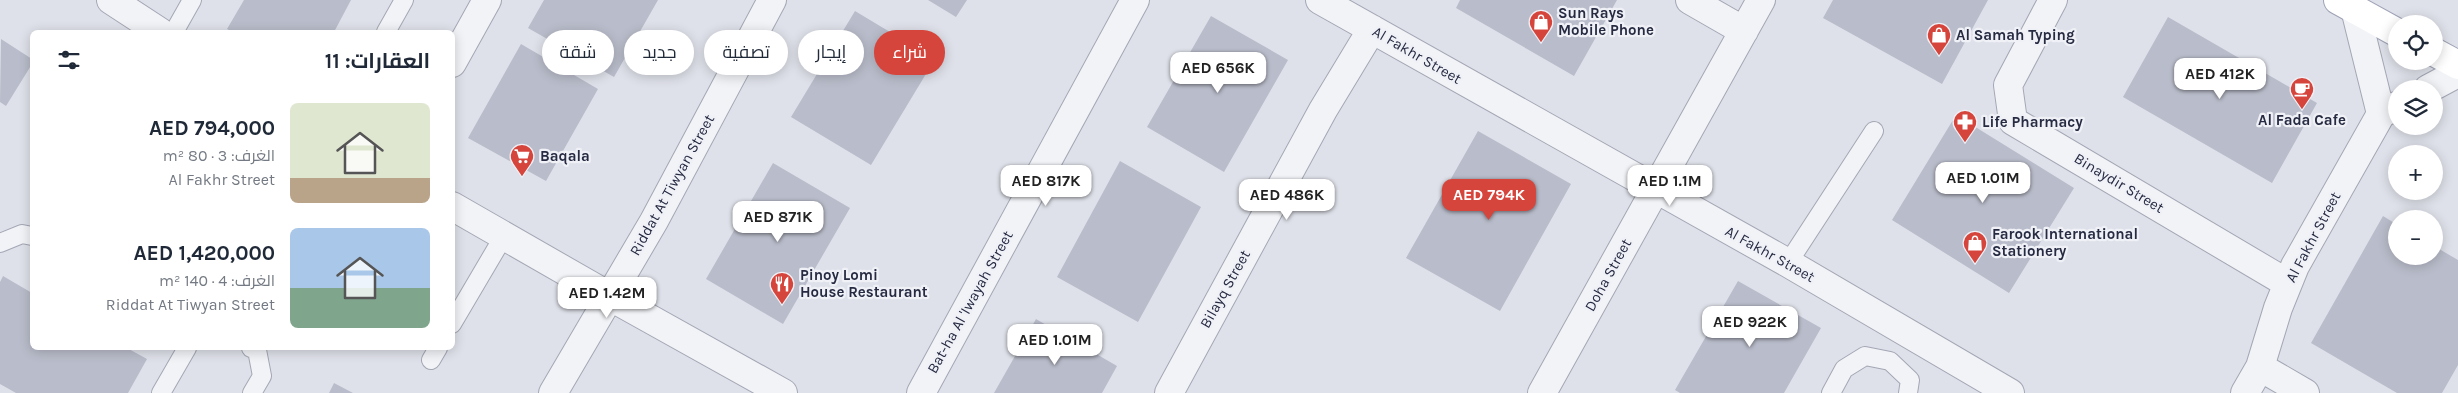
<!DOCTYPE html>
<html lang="ar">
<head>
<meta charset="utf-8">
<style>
  :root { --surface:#fff; --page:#f2f2f3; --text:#1f2937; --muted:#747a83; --accent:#d6453c }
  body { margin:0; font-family:Karla,Cairo,sans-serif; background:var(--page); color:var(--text); direction:rtl; height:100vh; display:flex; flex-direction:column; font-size:19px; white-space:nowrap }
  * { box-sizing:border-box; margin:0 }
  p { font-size:16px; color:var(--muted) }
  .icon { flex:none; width:28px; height:28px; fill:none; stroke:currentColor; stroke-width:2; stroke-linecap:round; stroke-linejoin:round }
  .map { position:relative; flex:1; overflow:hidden; direction:ltr }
  .drawer { position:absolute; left:30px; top:30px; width:425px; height:320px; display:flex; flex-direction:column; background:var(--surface); border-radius:8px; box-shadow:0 2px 12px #0003; direction:rtl }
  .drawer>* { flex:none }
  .banner { position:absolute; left:470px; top:30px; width:475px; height:45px; direction:rtl; display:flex; gap:10px }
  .tools { position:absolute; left:2388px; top:15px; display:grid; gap:10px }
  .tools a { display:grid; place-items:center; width:55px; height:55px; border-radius:50%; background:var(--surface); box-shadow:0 2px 12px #0003; font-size:25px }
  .price { position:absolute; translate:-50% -42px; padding:0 11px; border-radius:10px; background:#fff; color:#222; font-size:16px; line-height:32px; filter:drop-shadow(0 1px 2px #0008) }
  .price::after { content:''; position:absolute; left:50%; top:30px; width:15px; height:11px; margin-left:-8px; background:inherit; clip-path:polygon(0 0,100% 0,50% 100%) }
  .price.current { background:var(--accent); color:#fff }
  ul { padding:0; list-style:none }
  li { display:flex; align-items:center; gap:15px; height:125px; padding:0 25px }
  li span { display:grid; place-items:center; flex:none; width:140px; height:100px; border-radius:8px; color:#555 }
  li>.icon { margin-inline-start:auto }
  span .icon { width:60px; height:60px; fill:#fffc; stroke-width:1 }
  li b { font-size:21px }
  h2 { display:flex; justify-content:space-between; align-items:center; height:60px; padding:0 25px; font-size:21px }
  .pill { padding:0 18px; border-radius:22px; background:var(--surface); box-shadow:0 2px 12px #0003; font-size:18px; line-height:45px }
  .pill.current { background:var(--accent); color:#fff }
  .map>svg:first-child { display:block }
  .building { fill:#b9bcca }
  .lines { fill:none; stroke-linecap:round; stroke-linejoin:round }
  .lane-casing { stroke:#a4a7b4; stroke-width:20 }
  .street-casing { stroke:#a4a7b4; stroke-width:30 }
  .primary-casing { stroke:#9ea3b6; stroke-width:30 }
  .lane { stroke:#f2f3f7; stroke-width:18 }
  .street { stroke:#f2f3f7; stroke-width:28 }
  .primary { stroke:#fff; stroke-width:28 }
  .labels { text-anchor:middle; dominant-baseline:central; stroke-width:4.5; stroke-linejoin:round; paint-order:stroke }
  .poi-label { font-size:15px; font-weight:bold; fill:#272b42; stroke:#eff1f7; text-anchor:start }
  .street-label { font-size:15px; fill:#272b42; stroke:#eff1f7 }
</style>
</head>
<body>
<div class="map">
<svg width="2458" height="393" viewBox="0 0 2458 393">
  <rect width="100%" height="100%" fill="#dfe1ea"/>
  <path class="building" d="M244,0H351L334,32H233L227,29Z
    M544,0H658L614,77L528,28Z
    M928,0H967L956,17Z
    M1460,0H1617L1574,76L1456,8Z
    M1833,0H1988L1942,84L1823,18Z
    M855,11L935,59L871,165L791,117Z
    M1211,16L1288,60L1224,172L1147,127Z
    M2168,17L2317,103L2272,183L2123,97Z
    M1,39L32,59V64L6,106L0,102Z
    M521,44L598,89L546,181L468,138Z
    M1956,115L2074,188L2009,293L1892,220Z
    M1478,131L1571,184L1500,311L1406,258Z
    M1120,161L1201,207L1138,322L1057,277Z
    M773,163L850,208L783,324L706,279Z
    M2383,216L2396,224V256H2434V246L2458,260V365L2442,393H2397L2311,343Z
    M3,276L32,293V348H127L147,359L128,393H16L0,384V282Z
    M1738,281L1821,328L1784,393H1680L1675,390Z
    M1036,319L1117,366L1102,393H994Z
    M334,383L353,393H329Z"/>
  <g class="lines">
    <g class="lane-casing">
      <path id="lane" d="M174,32L192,0
        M386,32L404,0
        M0,243L22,234L32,236
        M1788,263L1874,131
        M452,324L505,234
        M251,348L257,350L262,376L252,393
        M431,360L438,348
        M161,393L187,348
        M1831,393L1844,369L1865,356L1890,361L1910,380L1908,393"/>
    </g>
    <g class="street-casing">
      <path id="street" d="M111,0L160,32
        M1320,0L1788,263L2010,393
        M1690,0L1744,31
        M2053,0L2008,85L2013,121L2287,283
        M2355,9L2381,114
        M452,63L487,0
        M2428,89L2458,73
        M452,206L609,296L783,393
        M2260,367L2305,393
        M553,393L654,221L772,0
        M921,393L1135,0
        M1169,393L1323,110L1372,29
        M1542,393L1761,0
        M2245,393L2260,367L2278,308L2295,266L2381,114L2396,106"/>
    </g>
    <g class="primary-casing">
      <path id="primary" d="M2338,0L2396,32
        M2434,52L2458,65"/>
    </g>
    <use href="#lane" class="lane"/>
    <use href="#street" class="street"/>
    <use href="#primary" class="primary"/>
  </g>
  <defs>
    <g id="shop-pin" transform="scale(1.25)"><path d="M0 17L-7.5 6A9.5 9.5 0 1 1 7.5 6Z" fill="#d6453c" stroke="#eff1f7"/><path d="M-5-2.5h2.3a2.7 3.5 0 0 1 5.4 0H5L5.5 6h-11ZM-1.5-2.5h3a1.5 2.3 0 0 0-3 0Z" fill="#fff"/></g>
    <g id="cafe-pin" transform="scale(1.25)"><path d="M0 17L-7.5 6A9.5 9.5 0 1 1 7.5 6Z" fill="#d6453c" stroke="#eff1f7"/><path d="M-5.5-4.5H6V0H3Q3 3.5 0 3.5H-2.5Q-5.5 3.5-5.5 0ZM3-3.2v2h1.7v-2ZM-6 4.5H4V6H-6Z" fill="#fff"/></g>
    <g id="pharmacy-pin" transform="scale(1.25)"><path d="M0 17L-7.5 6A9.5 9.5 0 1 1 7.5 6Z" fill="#d6453c" stroke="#eff1f7"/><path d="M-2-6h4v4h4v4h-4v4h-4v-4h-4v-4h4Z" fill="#fff"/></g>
    <g id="supermarket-pin" transform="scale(1.25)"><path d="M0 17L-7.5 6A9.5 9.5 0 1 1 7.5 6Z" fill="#d6453c" stroke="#eff1f7"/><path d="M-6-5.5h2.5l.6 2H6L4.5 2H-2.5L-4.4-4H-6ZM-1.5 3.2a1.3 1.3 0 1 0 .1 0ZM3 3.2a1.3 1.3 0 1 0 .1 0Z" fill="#fff"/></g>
    <g id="restaurant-pin" transform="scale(1.25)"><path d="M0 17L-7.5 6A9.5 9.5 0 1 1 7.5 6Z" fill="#d6453c" stroke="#eff1f7"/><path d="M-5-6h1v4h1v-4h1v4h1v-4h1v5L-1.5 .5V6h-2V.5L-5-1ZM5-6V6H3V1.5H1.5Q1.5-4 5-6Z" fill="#fff"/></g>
  </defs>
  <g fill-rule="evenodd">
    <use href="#shop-pin" x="1541" y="22"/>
    <use href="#shop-pin" x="1939" y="35"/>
    <use href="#cafe-pin" x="2302" y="89"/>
    <use href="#pharmacy-pin" x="1965" y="122"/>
    <use href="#supermarket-pin" x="522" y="156"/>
    <use href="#shop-pin" x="1975" y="243"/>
    <use href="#restaurant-pin" x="782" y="284"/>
  </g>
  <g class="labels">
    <g class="poi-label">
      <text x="1558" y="13">Sun Rays<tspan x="1558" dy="17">Mobile Phone</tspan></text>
      <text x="1956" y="35">Al Samah Typing</text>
      <text x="2302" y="120" text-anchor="middle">Al Fada Cafe</text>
      <text x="1982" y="122">Life Pharmacy</text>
      <text x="540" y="156">Baqala</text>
      <text x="1992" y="234">Farook International<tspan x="1992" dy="17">Stationery</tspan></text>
      <text x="800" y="275">Pinoy Lomi<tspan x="800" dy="17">House Restaurant</tspan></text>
    </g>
    <g class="street-label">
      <text transform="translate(1417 55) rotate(30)">Al Fakhr Street</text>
      <text transform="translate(2119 183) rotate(31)">Binaydir Street</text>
      <text transform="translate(672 185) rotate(-61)">Riddat At Tiwyan Street</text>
      <text transform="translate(2313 237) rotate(-62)">Al Fakhr Street</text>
      <text transform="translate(1770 254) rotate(29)">Al Fakhr Street</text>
      <text transform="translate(1608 275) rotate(-61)">Doha Street</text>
      <text transform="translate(1225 289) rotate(-61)">Bilayq Street</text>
      <text transform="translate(970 302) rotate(-61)">Bat-ha Al 'Iwayah Street</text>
    </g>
  </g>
</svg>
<div class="tools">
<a><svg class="icon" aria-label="locate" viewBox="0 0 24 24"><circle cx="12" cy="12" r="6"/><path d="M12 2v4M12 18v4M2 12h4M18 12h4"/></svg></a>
<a><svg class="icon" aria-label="layers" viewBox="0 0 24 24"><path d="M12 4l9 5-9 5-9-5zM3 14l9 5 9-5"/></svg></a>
<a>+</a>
<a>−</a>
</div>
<b class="price" style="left:1218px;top:94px">AED 656K</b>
<b class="price" style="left:2220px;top:100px">AED 412K</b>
<b class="price" style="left:1983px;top:204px">AED 1.01M</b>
<b class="price" style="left:1046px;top:207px">AED 817K</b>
<b class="price" style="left:1670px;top:207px">AED 1.1M</b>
<b class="price" style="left:1287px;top:221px">AED 486K</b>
<b class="price current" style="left:1489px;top:221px">AED 794K</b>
<b class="price" style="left:778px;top:243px">AED 871K</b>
<b class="price" style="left:607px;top:319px">AED 1.42M</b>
<b class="price" style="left:1750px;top:348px">AED 922K</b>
<b class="price" style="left:1055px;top:366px">AED 1.01M</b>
<div class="banner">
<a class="pill current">شراء</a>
<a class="pill">إيجار</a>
<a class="pill">تصفية</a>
<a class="pill">جديد</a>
<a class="pill">شقة</a>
</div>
<section class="drawer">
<h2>العقارات: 11<svg class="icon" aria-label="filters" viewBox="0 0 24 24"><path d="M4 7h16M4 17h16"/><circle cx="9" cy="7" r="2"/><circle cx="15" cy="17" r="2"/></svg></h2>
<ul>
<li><span style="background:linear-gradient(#dfe7d0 75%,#b9a48a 0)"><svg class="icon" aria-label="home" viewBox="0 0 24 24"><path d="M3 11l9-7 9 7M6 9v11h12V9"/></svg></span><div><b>AED 794,000</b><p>الغرف: 3 · 80 m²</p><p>Al Fakhr Street</p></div></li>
<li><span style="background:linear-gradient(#a9c7e8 60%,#7fa58c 0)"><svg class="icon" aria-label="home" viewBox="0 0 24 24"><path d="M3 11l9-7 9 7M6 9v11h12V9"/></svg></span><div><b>AED 1,420,000</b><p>الغرف: 4 · 140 m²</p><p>Riddat At Tiwyan Street</p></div></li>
</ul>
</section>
</div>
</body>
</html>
